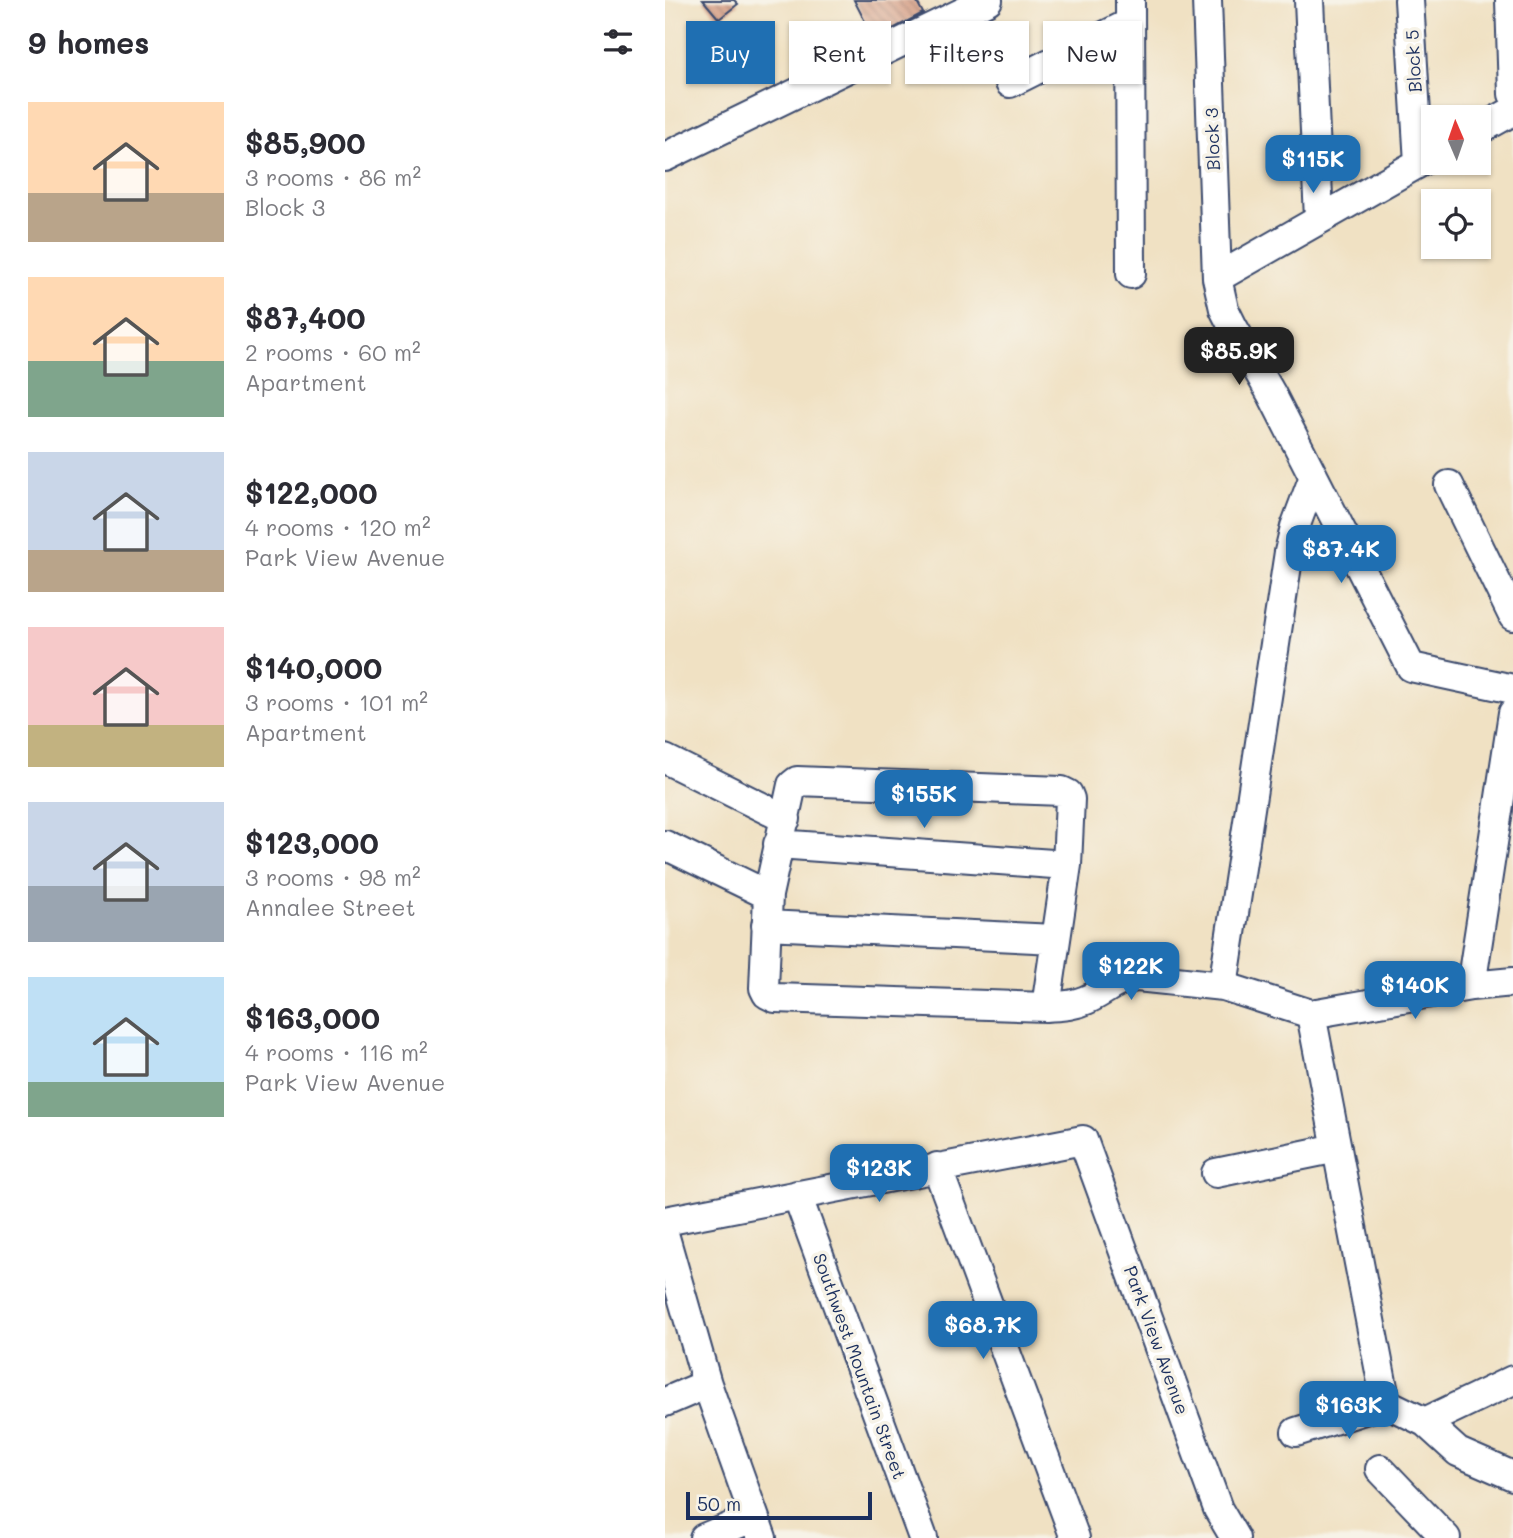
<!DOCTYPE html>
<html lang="en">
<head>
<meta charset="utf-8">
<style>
  :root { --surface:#fff; --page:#f2f2f3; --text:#2b2b33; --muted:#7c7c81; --accent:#1f6fb2 }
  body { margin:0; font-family:Mali,sans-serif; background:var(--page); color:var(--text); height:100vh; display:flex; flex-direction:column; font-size:26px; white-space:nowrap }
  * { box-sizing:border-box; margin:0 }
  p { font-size:23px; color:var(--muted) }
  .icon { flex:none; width:38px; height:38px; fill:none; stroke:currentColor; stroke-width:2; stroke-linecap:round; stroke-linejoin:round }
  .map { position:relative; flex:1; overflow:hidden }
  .drawer { display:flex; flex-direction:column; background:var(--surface); width:665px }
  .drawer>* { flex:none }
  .banner { position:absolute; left:21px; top:21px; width:665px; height:63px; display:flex; gap:14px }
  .needle { width:46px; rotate:358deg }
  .buttons { position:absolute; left:756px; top:105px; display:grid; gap:14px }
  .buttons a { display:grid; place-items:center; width:70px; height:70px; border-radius:0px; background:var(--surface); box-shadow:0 2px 5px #0004; font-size:35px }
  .scale { position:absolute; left:21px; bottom:18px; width:186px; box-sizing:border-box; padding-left:7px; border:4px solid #1b2f5e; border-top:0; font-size:19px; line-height:24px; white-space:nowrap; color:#1b2f5e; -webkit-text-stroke:5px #f7f3e8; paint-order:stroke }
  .price { position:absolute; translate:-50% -60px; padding:0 16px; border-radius:14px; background:var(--accent); color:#fff; font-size:23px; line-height:46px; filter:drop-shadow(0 2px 4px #0008) }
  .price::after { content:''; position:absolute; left:50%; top:42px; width:21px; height:16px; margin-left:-10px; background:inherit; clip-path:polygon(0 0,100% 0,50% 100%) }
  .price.current { background:#222; color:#fff }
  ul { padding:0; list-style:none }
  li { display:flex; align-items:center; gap:21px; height:175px; padding:0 28px }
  li span { display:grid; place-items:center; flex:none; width:196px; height:140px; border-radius:0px; color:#555 }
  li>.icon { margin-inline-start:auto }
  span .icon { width:84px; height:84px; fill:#fffc; stroke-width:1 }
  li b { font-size:30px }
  h2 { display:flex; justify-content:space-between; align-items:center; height:84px; padding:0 28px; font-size:30px }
  .pill { padding:0 24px; border-radius:0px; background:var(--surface); box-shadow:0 2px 5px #0004; font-size:24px; line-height:63px }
  .pill.current { background:var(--accent); color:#fff }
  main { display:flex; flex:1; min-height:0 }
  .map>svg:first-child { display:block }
  .building { fill:url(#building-back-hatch) }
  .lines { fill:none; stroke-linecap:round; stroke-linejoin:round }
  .minor-casing { stroke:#3b4a6d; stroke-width:32 }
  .minor { stroke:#fff; stroke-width:28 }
  .labels { text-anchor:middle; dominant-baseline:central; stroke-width:7; stroke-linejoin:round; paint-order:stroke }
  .street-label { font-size:18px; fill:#1b2f5e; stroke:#f7f3e8 }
</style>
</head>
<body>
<main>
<section class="drawer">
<h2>9 homes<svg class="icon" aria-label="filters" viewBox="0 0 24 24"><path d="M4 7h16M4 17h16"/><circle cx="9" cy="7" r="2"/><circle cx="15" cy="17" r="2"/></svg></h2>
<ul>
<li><span style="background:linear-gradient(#ffd9b3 65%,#b9a48a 0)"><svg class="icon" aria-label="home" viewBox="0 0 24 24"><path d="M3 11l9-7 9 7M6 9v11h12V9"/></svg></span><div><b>$85,900</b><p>3 rooms · 86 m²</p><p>Block 3</p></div></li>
<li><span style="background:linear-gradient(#ffd9b3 60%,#7fa58c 0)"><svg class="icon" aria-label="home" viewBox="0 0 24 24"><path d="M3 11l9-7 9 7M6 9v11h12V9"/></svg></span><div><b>$87,400</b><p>2 rooms · 60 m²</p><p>Apartment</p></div></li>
<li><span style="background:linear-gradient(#c9d6e8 70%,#b9a48a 0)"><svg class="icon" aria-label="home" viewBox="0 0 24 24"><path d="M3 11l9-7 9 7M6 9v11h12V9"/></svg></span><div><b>$122,000</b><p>4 rooms · 120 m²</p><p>Park View Avenue</p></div></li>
<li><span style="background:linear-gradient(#f6c9c9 70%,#c2b280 0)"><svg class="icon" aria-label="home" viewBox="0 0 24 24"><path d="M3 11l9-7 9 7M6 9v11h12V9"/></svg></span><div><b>$140,000</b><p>3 rooms · 101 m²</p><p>Apartment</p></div></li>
<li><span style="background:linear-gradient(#c9d6e8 60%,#9aa5b1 0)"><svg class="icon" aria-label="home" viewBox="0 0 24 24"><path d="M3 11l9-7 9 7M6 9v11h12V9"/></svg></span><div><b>$123,000</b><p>3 rooms · 98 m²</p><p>Annalee Street</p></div></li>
<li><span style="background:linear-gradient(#bfe0f5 75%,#7fa58c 0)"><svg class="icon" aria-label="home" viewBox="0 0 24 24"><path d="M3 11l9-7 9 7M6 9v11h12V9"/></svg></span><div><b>$163,000</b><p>4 rooms · 116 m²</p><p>Park View Avenue</p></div></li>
</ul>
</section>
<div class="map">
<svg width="848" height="1538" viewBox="0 0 848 1538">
  <defs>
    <pattern id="building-back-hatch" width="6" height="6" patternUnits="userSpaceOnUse" patternTransform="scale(1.75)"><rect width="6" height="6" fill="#d59d84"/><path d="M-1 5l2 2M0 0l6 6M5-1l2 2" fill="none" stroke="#ac806f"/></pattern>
  </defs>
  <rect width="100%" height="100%" fill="#f7f3e8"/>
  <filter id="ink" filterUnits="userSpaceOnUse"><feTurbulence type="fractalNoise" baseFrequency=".0143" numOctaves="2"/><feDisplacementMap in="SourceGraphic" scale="14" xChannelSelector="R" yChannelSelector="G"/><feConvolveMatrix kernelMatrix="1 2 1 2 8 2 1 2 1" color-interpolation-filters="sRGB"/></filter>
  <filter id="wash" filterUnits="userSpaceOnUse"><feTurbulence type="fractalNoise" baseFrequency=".00686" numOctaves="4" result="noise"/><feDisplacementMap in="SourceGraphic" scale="28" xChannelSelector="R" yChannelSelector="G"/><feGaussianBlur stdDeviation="1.57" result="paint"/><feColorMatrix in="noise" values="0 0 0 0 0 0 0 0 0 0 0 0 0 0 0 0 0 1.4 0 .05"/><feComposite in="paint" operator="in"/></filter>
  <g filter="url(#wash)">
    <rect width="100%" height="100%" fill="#f0e1c3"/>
    <g id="blocks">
      <path class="building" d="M38,0H69L73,4L54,19Z
        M189,0H251L258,13L209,39Z"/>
    </g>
  </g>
  <g filter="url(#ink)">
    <use href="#blocks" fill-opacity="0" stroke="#3b4a6d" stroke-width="2"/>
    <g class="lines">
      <g class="minor-casing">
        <path id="minor" d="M465,0L466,274
          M542,0L552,278L559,309L568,327L607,395L746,667L848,689
          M644,0L654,219
          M744,0L754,163
          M845,0L848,94
          M345,83L465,23
          M814,130L848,111
          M0,157L323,0
          M552,278L768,155
          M784,485L848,616
          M0,759L121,819
          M113,844L402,865
          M0,845L103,895
          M101,925L390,939
          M558,986L624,552L630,527L648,479
          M806,986L848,713
          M381,1007L402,865L405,799L403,794L397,791L132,781L127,785L103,895L99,988L102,994L110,998L381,1007C395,1006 408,1006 421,1000C440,992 450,979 472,977L558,986L646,1014L806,986L848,982
          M646,1014L721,1403
          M272,1167L410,1538
          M551,1173L672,1148
          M132,1195L258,1538
          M0,1221L418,1140L553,1509L570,1538
          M0,1237L42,1384L97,1538
          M0,1402L42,1384
          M760,1422L848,1380
          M631,1432L721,1403L760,1422L793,1452L848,1476
          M715,1469L781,1538
          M39,1538L89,1517"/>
      </g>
      <use href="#minor" class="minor"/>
    </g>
  </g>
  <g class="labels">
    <g class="street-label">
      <text transform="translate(748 61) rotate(-93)">Block 5</text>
      <text transform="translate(547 139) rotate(-92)">Block 3</text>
      <text transform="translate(492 1340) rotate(70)">Park View Avenue</text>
      <text transform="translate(195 1366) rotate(70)">Southwest Mountain Street</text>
    </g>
  </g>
</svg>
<div class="buttons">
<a><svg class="needle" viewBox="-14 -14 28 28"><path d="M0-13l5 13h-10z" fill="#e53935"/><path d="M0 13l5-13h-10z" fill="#7c7c81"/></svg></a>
<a><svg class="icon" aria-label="locate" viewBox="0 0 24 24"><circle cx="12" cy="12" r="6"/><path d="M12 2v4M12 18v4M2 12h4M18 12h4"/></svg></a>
</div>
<div class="scale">50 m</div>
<b class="price" style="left:648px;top:195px">$115K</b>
<b class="price current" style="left:574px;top:387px">$85.9K</b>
<b class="price" style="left:676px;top:585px">$87.4K</b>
<b class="price" style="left:259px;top:830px">$155K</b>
<b class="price" style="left:466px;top:1002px">$122K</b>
<b class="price" style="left:750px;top:1021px">$140K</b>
<b class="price" style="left:214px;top:1204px">$123K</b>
<b class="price" style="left:318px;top:1361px">$68.7K</b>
<b class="price" style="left:684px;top:1441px">$163K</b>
<div class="banner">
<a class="pill current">Buy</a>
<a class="pill">Rent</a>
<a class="pill">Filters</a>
<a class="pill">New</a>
</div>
</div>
</main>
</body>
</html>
